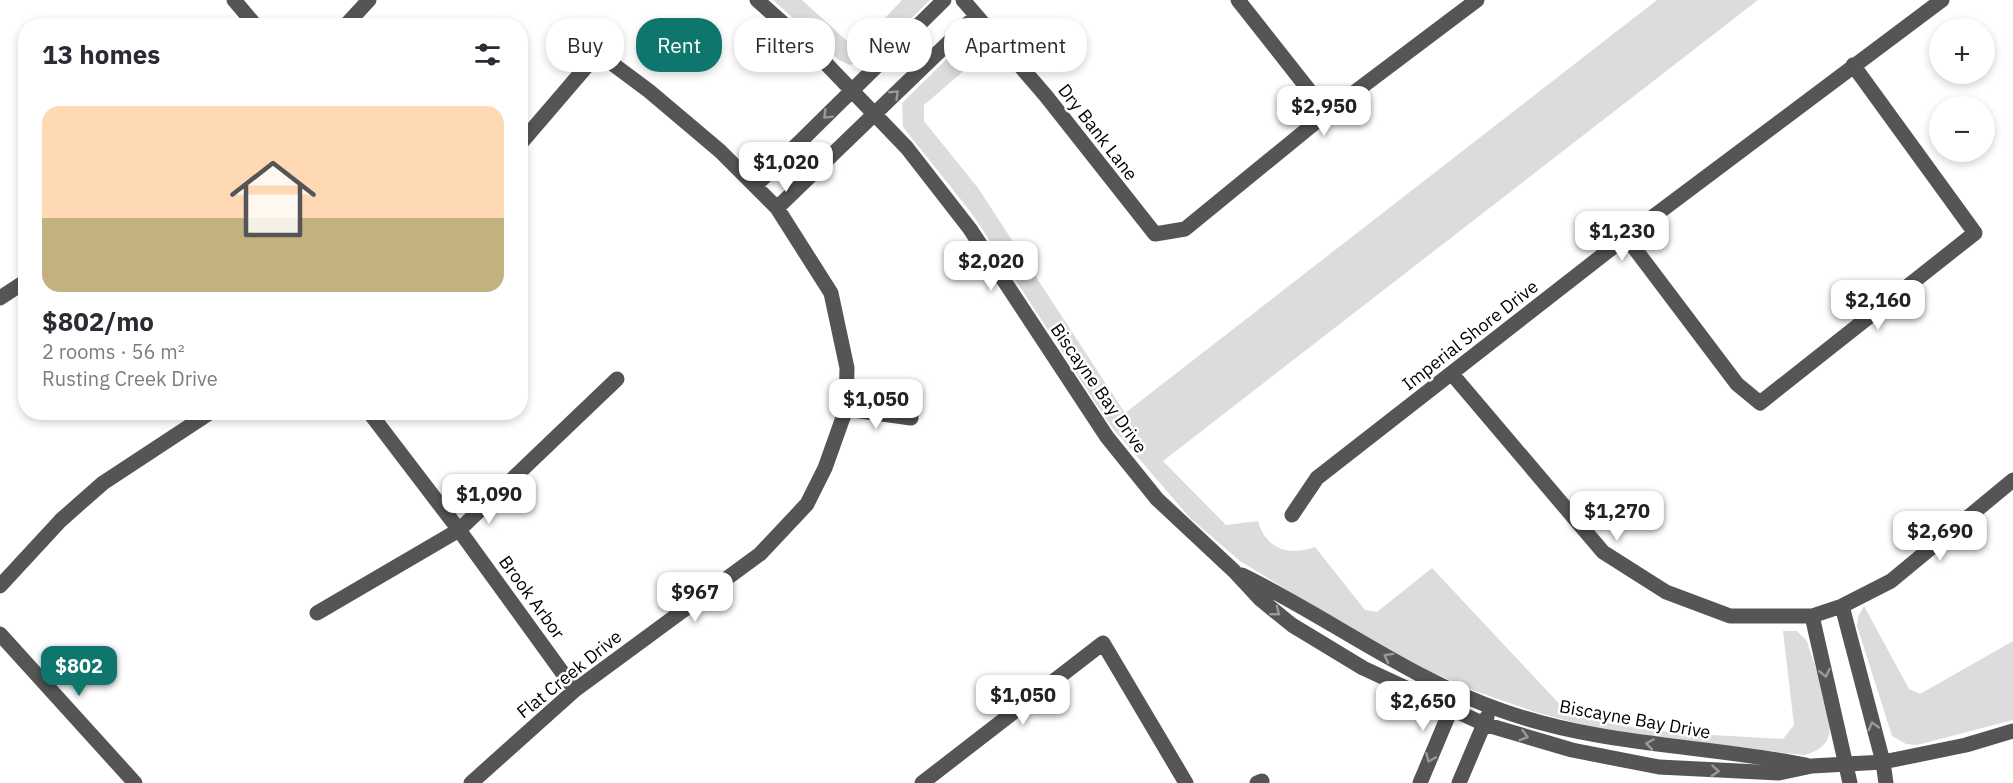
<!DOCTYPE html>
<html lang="en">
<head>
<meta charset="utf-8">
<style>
  :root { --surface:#fff; --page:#f2f2f3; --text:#2b2b33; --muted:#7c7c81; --accent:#0f766e }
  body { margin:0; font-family:"IBM Plex Sans",sans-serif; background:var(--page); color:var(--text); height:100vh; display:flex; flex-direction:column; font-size:22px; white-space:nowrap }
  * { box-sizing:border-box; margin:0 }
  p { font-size:20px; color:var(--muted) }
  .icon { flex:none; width:33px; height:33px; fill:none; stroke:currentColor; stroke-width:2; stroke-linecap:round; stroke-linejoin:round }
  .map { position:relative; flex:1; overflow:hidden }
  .panel { position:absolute; left:18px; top:18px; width:510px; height:402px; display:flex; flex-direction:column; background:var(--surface); border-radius:24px; box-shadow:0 3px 9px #0003 }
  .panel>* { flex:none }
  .hud { position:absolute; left:546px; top:18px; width:570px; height:54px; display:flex; gap:12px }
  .fabs { position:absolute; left:1929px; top:18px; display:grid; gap:12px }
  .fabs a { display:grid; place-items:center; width:66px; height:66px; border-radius:50%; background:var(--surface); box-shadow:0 3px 9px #0003; font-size:30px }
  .price { position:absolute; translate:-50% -51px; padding:0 14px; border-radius:12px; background:#fff; color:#222; font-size:20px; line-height:39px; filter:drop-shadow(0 2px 3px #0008) }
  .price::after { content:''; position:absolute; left:50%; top:36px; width:18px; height:14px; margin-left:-9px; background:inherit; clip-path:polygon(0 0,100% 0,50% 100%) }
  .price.active { background:var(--accent); color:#fff }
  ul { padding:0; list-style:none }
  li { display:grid; align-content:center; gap:12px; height:318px; padding:0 24px }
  li span { display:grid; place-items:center; height:186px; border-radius:18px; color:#555 }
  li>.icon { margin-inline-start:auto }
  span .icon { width:108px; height:108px; fill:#fffc; stroke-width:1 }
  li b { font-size:26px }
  h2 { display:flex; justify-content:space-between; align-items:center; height:72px; padding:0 24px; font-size:26px }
  .chip { padding:0 21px; border-radius:24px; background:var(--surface); box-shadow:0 3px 9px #0003; font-size:21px; line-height:54px }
  .chip.active { background:var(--accent); color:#fff }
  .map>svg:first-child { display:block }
  .green { fill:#dcdcdc }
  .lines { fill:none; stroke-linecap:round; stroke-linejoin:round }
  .minor { stroke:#555; stroke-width:15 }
  .oneway { stroke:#999 }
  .labels { text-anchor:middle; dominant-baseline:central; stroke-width:5; stroke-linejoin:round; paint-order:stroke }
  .street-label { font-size:18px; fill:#000; stroke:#fff }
</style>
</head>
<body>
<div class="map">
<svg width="2013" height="783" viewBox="0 0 2013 783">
  <rect width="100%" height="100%" fill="#fff"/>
  <path class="green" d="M773,0H802L846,40L863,41L902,0H930L870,59L850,65L839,60Z
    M1657,0H1758L1163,461L1226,525L1258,521C1266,550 1290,556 1315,547L1365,610L1377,612L1432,568L1567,712L1612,724L1676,733L1783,739L1794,725L1783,631H1797L1807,641C1813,662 1838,722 1827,740C1821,750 1814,752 1804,755L1658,739L1602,730L1535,712L1475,691L1395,656L1240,561L1190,518L1110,425L973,215L903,127L902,103L962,44L971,39H982L992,47L924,105V121L978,188L1125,413Z
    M1864,606L1909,689L1920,694L2013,641V720L1917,745L1906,744L1892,736L1857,626L1858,617Z"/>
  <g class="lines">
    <path class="minor" d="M234,0L256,26
      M757,0L812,49L907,148L970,229L1107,437L1157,499L1234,571L1260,599L1292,625L1363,668L1484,724L1572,750L1659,767L1779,773L1812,766L1883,762L1966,745L2013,731
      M963,0L1046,96L1155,234L1185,229L1327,113L1477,0
      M1238,0L1327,113
      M345,26L369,0
      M755,186L944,0
      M777,208L976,16
      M1626,237L1737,384L1760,403L1975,233L1853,65
      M0,298L26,281
      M1452,374L1603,552L1666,592L1730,616H1812L1842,606L1891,581L2013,480
      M846,409L911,418
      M369,412L459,530L575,690
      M1292,515L1317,478L1626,237L1942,0
      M1242,575C1330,618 1409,679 1503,711C1601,746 1705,745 1806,765
      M0,586L61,520L103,483L211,412
      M1842,606L1883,762L1886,783
      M317,613L459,530L617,379
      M1812,616L1850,783
      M0,634L135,783
      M471,783L575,690L760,554L807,504L825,468L846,409L847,368L831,293L777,208L720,151L649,91L598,53L520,144
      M922,783L1103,643L1186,783
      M1257,783L1262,781
      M1420,783L1454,702
      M1459,783L1487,717"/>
  </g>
  <defs><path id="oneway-chevron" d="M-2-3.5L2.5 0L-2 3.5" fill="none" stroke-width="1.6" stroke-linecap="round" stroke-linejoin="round" transform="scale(1.5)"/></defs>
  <g class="oneway">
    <use href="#oneway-chevron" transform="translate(895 94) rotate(-44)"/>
    <use href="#oneway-chevron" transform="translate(827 115) rotate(135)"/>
    <use href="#oneway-chevron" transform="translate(1276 612) rotate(38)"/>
    <use href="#oneway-chevron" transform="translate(1388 657) rotate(-151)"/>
    <use href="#oneway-chevron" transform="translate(1825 673) rotate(77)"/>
    <use href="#oneway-chevron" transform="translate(1873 726) rotate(-105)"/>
    <use href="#oneway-chevron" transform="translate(1524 736) rotate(16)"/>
    <use href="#oneway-chevron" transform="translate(1650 744) rotate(-171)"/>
    <use href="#oneway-chevron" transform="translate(1430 758) rotate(113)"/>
    <use href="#oneway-chevron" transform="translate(1715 771) rotate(4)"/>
  </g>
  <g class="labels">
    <g class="street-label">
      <text transform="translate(1098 132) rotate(52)">Dry Bank Lane</text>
      <text transform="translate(1470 335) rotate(-38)">Imperial Shore Drive</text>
      <text transform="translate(1099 388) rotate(55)">Biscayne Bay Drive</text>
      <text transform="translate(532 597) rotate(54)">Brook Arbor</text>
      <text transform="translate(569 674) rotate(-39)">Flat Creek Drive</text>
      <text transform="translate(1635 719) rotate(10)">Biscayne Bay Drive</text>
    </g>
  </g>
</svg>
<div class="fabs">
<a>+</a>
<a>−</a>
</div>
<b class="price" style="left:1324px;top:137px">$2,950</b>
<b class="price" style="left:786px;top:193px">$1,020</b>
<b class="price" style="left:1622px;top:262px">$1,230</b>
<b class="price" style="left:991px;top:292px">$2,020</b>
<b class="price" style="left:1878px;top:331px">$2,160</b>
<b class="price" style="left:876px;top:430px">$1,050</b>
<b class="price" style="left:489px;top:525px">$1,090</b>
<b class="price" style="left:1617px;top:542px">$1,270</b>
<b class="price" style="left:1940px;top:562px">$2,690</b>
<b class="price" style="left:695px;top:623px">$967</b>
<b class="price active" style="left:79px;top:697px">$802</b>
<b class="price" style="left:1023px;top:726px">$1,050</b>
<b class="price" style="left:1423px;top:732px">$2,650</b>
<div class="hud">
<a class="chip">Buy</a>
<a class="chip active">Rent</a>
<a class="chip">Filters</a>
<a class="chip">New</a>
<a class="chip">Apartment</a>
</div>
<section class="panel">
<h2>13 homes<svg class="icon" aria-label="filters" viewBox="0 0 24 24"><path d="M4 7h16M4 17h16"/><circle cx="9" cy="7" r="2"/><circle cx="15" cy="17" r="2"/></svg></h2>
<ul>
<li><span style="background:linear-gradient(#ffd9b3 60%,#c2b280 0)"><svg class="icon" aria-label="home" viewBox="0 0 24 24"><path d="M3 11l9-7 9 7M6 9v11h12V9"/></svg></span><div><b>$802/mo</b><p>2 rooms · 56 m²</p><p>Rusting Creek Drive</p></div></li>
</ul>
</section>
</div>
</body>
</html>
